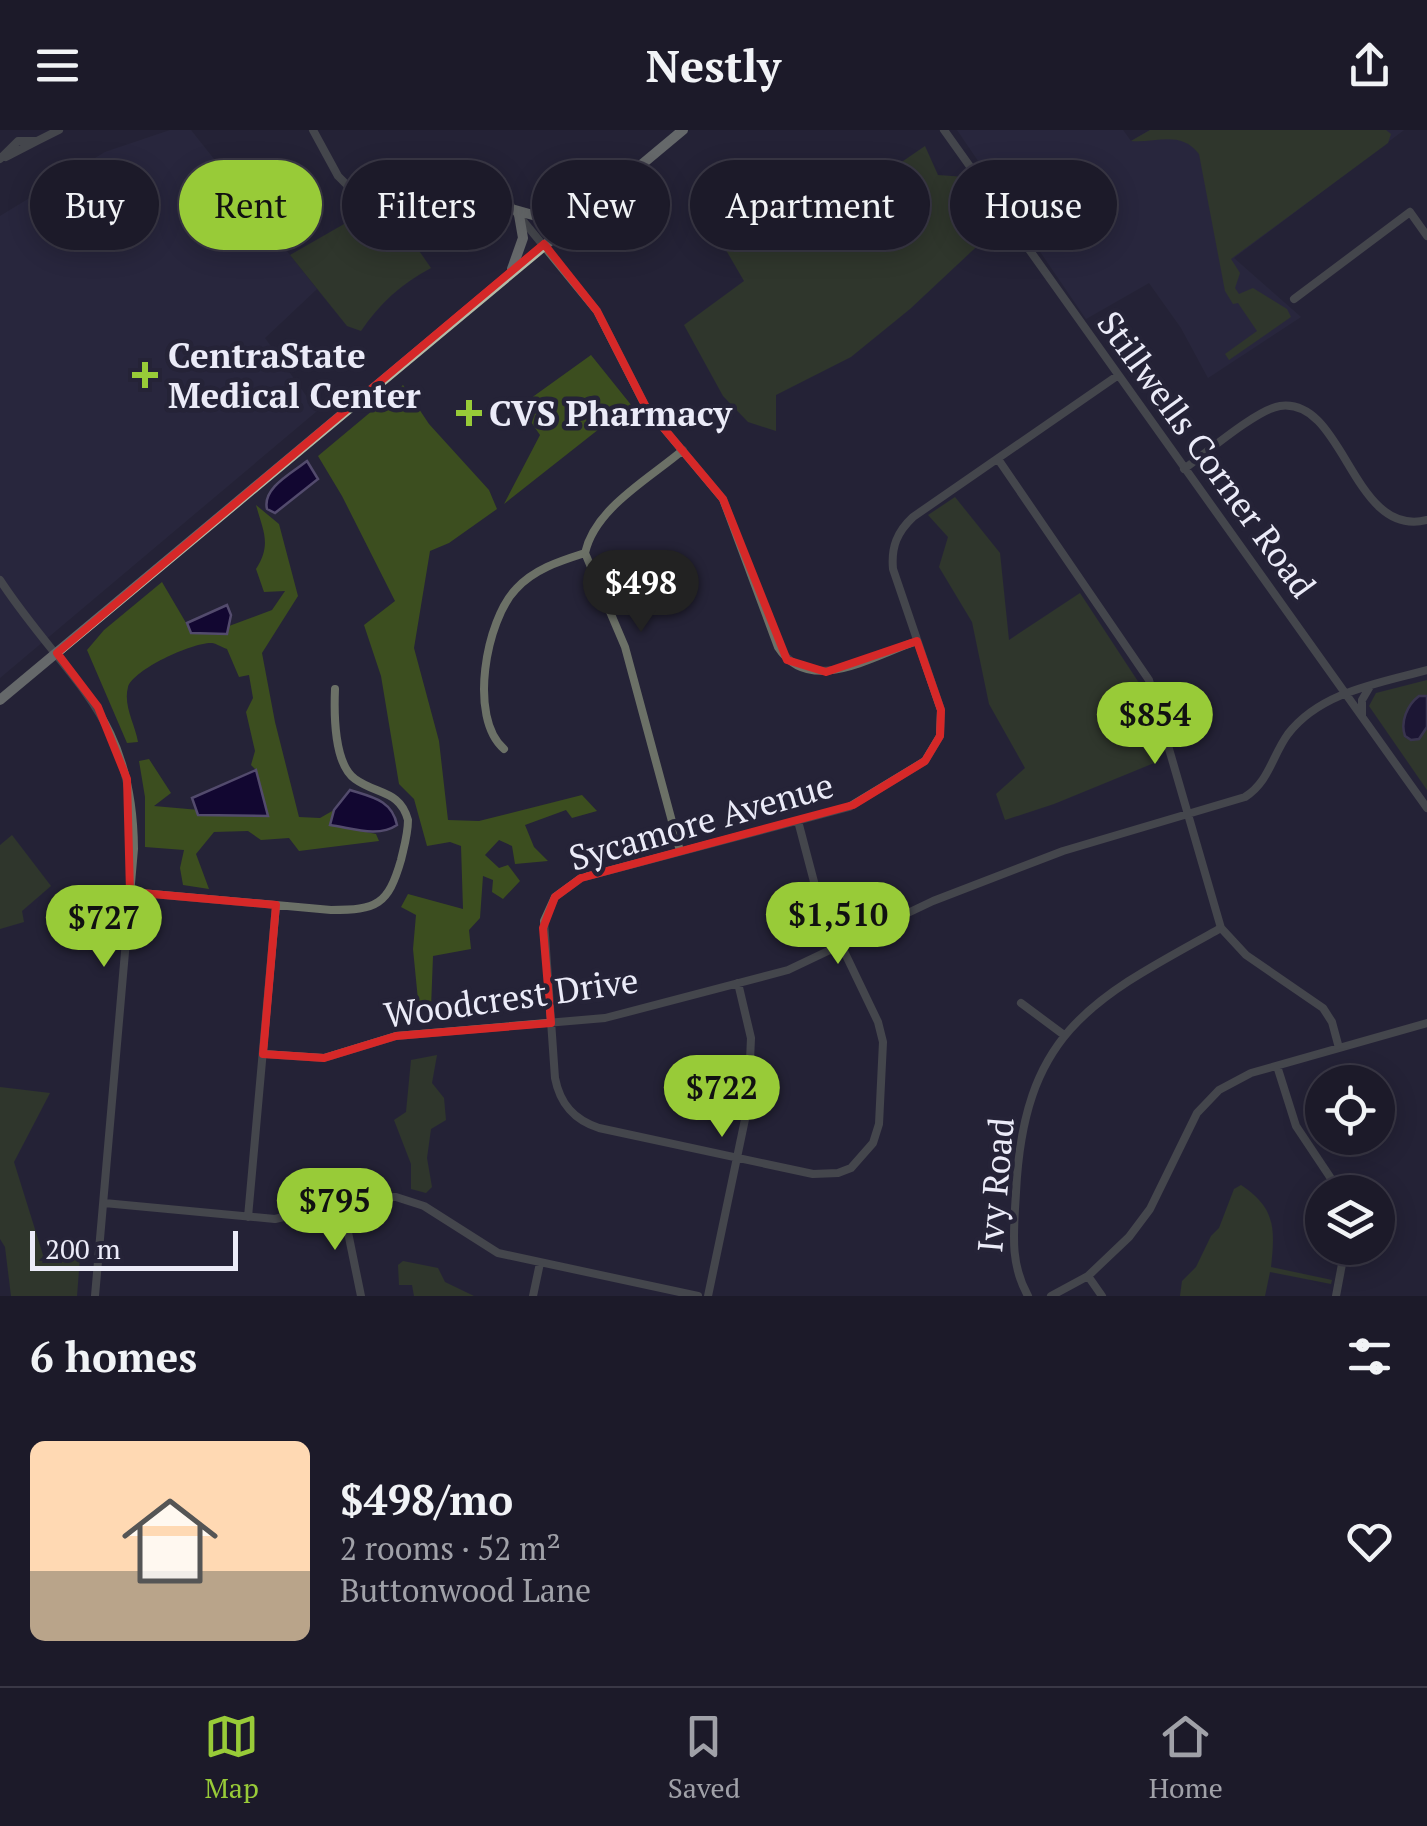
<!DOCTYPE html>
<html lang="en">
<head>
<meta charset="utf-8">
<style>
  :root { --surface:#1c1a29; --page:#292735; --text:#f1f3f6; --muted:#a0a1a8; --line:#3a3846; --accent:#98cb38 }
  body { margin:0; font-family:"PT Serif",serif; background:var(--page); color:var(--text); height:100vh; display:flex; flex-direction:column; font-size:38px; white-space:nowrap }
  * { box-sizing:border-box; margin:0 }
  p { font-size:32px; color:var(--muted) }
  .icon { flex:none; width:55px; height:55px; fill:none; stroke:currentColor; stroke-width:2; stroke-linecap:round; stroke-linejoin:round }
  .map { position:relative; height:1166px; overflow:hidden }
  .sheet { display:flex; flex-direction:column; background:var(--surface); flex:1 }
  .sheet>* { flex:none }
  .top-card { position:absolute; left:30px; top:30px; width:1368px; height:90px; display:flex; gap:20px }
  .fabs { position:absolute; left:1305px; top:935px; display:grid; gap:20px }
  .fabs a { display:grid; place-items:center; width:90px; height:90px; border-radius:50%; background:var(--surface); box-shadow:0 5px 25px #0003,0 0 0 2px var(--line); font-size:50px }
  .scale { position:absolute; left:30px; bottom:25px; width:208px; box-sizing:border-box; padding-left:10px; border:5px solid #ebebf8; border-top:0; font-size:28px; line-height:35px; white-space:nowrap; color:#ebebf8; -webkit-text-stroke:8px #252337; paint-order:stroke }
  .price { position:absolute; translate:-50% -85px; padding:0 22px; border-radius:35px; background:var(--accent); color:#111; font-size:32px; line-height:65px; filter:drop-shadow(0 2px 5px #0008) }
  .price::after { content:''; position:absolute; left:50%; top:60px; width:30px; height:22px; margin-left:-15px; background:inherit; clip-path:polygon(0 0,100% 0,50% 100%) }
  .price.active { background:#222; color:#fff }
  ul { padding:0; list-style:none }
  li { display:flex; align-items:center; gap:30px; height:250px; padding:0 30px }
  li+li { border-top:2px solid var(--line) }
  li span { display:grid; place-items:center; flex:none; width:280px; height:200px; border-radius:15px; color:#555 }
  li>.icon { margin-inline-start:auto }
  span .icon { width:120px; height:120px; fill:#fffc; stroke-width:1 }
  li b { font-size:42px }
  h2 { display:flex; justify-content:space-between; align-items:center; height:120px; padding:0 30px; font-size:42px }
  .chip { padding:0 35px; border-radius:45px; background:var(--surface); box-shadow:0 5px 25px #0003,0 0 0 2px var(--line); font-size:35px; line-height:90px }
  .chip.active { background:var(--accent); color:#111 }
  header { display:flex; justify-content:space-between; align-items:center; height:130px; padding:0 30px; background:var(--surface); font-size:45px; font-weight:800 }
  .tab-bar { display:flex; justify-content:space-around; align-items:center; height:140px; border-top:2px solid var(--line); background:var(--surface); font-size:28px; color:var(--muted) }
  .tab-bar a { display:grid; justify-items:center; gap:5px }
  .tab-bar .active { color:var(--accent) }
  .map>svg:first-child { display:block }
  .built { fill:#2e2c45 }
  .green { fill:#3c4e1f }
  .water { fill:#120731; stroke:#534b6d; stroke-width:2.5 }
  .lines { fill:none; stroke-linecap:round; stroke-linejoin:round }
  .minor { stroke:#6c7167; stroke-width:8 }
  .major { stroke:#b3bca8; stroke-width:10 }
  .marked { fill:none; stroke:#d62828; stroke-width:8; stroke-linejoin:round }
  .poi-dot { fill:#98cb38; stroke:#252337; stroke-width:4 }
  .labels { text-anchor:middle; dominant-baseline:central; stroke-width:9; stroke-linejoin:round; paint-order:stroke }
  .poi-label { font-size:35px; font-weight:bold; fill:#ebebf8; stroke:#252337; text-anchor:start }
  .street-label { font-size:35px; fill:#ebebf8; stroke:#252337 }
</style>
</head>
<body>
<header><svg class="icon" aria-label="menu" viewBox="0 0 24 24"><path d="M4 6h16M4 12h16M4 18h16"/></svg>Nestly<svg class="icon" aria-label="share" viewBox="0 0 24 24"><path d="M12 15V3M7 8l5-5 5 5M5 13v7h14v-7"/></svg></header>
<div class="map">
<svg width="1427" height="1166" viewBox="0 0 1427 1166">
  <rect width="100%" height="100%" fill="#252337"/>
  <path class="built" d="M170,0H191L317,159L265,208L317,281L0,548V86L105,22Z
    M957,0H1123L1131,11L1150,0H1404L1234,128L1301,187L1208,248L1181,198L1149,153L1086,189Z"/>
  <path class="green" d="M1150,0H1386L1391,4L1388,13L1231,129L1240,143L1235,158L1239,164L1253,158L1287,179L1291,187L1229,230L1225,224L1257,201L1238,173L1233,174L1225,161L1199,24C1181,0 1157,13 1131,11Z
    M925,16L938,45L965,47L987,88L988,106L910,179L851,227L776,265V301L748,292L723,266L684,195L744,151L712,96L772,50L795,84L811,74L855,64Z
    M390,79L431,138C402,153 379,174 361,201L347,196L290,125L344,94L363,95Z
    M591,225L636,281L613,288L504,374L540,305L520,276Z
    M403,255L429,294L489,360L497,379L449,413L430,421L414,518L439,611L448,690L479,691L582,665L597,681L572,688L566,680L525,695L534,717L548,731L515,734L512,716L499,710L485,725L499,738L508,735L520,751L503,769L492,762L493,750L483,746L480,788L469,800L471,819L433,826L431,878L418,870L413,819L416,785L401,777L408,764L463,779L461,716L450,712L427,716L414,669L399,654L381,546L364,495L395,471L342,366L318,326Z
    M955,367L1000,423L1009,510L1080,463L1141,556L1159,631L1054,674L1005,690L996,664L1025,638L989,574L972,492L939,437L948,407L928,385Z
    M256,375L279,394L298,466L262,523L275,592L299,687L320,688L334,680L331,695L376,704L379,711L299,721L289,708L261,710L248,701L214,702L196,724L209,759L183,755L180,738L184,720L145,717V667L139,631L149,629L171,663L154,676L268,686L256,640L251,635L255,621L246,582L253,568L249,545L239,547L227,519C224,518 215,513 212,513C193,512 134,539 128,557C123,576 135,594 138,612L127,613L87,520L104,500L162,452L192,503L227,504L229,496L272,480L285,461L264,462L256,439C272,414 263,401 256,375Z
    M1427,550V566L1422,565C1408,575 1404,586 1403,603L1407,609L1422,605L1427,597V660L1369,576L1376,563Z
    M12,705L51,756L22,781L24,792L0,799V715Z
    M437,925L432,953L444,968L446,990L431,999L427,1028L432,1057L426,1063L411,1059V1034L394,990L406,982L411,930Z
    M0,957L50,963L14,1032L43,1125L80,1127L77,1166H11L5,1117L0,1109Z
    M1241,1055C1276,1078 1275,1099 1271,1137L1332,1150L1331,1154L1270,1142L1265,1166H1180L1182,1151L1196,1137L1211,1106L1219,1098L1234,1059Z
    M403,1131L438,1138L445,1152L474,1166H414L412,1155H399L398,1135Z"/>
  <path class="water" d="M307,331L318,349L275,383L267,379C262,358 292,343 307,331Z
    M227,475L231,485L227,504L191,503L187,493Z
    M1419,566H1427V597L1419,609L1411,610L1405,606C1400,592 1407,575 1419,566Z
    M256,640L268,686L198,685L192,668Z
    M350,660C372,667 392,670 397,695C378,708 352,698 330,695L334,680Z"/>
  <g class="lines">
    <path class="minor" d="M313,0L338,46L351,59L365,66L389,67L469,53L488,59L511,76L597,181L646,277L723,369L778,517C810,567 874,525 917,511
      M944,0L1427,678
      M6,27L37,11
      M0,29L18,11H37L59,0
      M1410,82L1427,106
      M1294,169L1410,82
      M998,329L1149,550L1221,798L1246,825L1323,878L1332,892L1339,918
      M1184,339C1205,324 1257,279 1280,276C1345,267 1352,409 1427,390
      M0,450C67,552 133,582 134,719L95,1166
      M1362,586V570L1369,558
      M504,619C468,588 486,490 516,459C534,439 560,431 585,423
      M798,691L818,767L878,892L883,912L879,994L873,1013L851,1038L838,1043L813,1044L599,998C574,990 560,974 555,948L544,791L555,767L581,748L849,677L925,631L940,606L941,580L893,439C891,417 897,402 913,387L1117,246
      M680,721L625,517L585,423C595,378 649,349 683,320
      M130,762L331,780C377,780 388,775 401,730C404,717 408,704 408,690C400,660 377,665 355,649C334,634 334,583 335,559
      M1021,873L1064,905
      M263,924L324,928L396,906L605,888L788,840L933,771L1063,721L1245,667C1269,652 1272,626 1288,604C1320,562 1379,553 1427,540
      M1277,936L1296,996L1340,1062
      M104,1073L275,1089L367,1067H396L424,1076L498,1123L698,1166
      M342,1073L361,1166
      M248,1087L276,775
      M1088,1146L1102,1166
      M533,1166L540,1133
      M708,1166L748,975L751,908L738,853
      M1028,1166C1009,1132 1014,1100 1016,1062C1024,901 1092,869 1221,798
      M1051,1166L1088,1146L1129,1107L1150,1079L1197,983L1219,960L1251,943L1427,893
      M1336,1166L1345,1118"/>
    <path class="major" d="M515,80L547,89L582,80
      M512,139L523,108L519,85
      M0,570L683,0"/>
  </g>
  <path d="M0 0H1427V1166H0ZM544,114L597,181L646,277L723,369L787,530L826,542L917,511L941,580L940,606L925,631L853,675L581,748L555,767L543,798L551,893L396,906L324,928L263,924L276,775L130,762L127,649L98,577L57,523Z" fill="#252337" fill-opacity=".55" fill-rule="evenodd"/>
  <path class="marked" d="M544,114L597,181L646,277L723,369L787,530L826,542L917,511L941,580L940,606L925,631L853,675L581,748L555,767L543,798L551,893L396,906L324,928L263,924L276,775L130,762L127,649L98,577L57,523Z"/>
  <g class="poi-dot">
    <path d="M140 230h10v10h10v10h-10v10h-10v-10h-10v-10h10z"/>
    <path d="M464 268h10v10h10v10h-10v10h-10v-10h-10v-10h10z"/>
  </g>
  <g class="labels">
    <g class="poi-label">
      <text x="168" y="225">CentraState<tspan x="168" dy="40">Medical Center</tspan></text>
      <text x="489" y="283">CVS Pharmacy</text>
    </g>
    <g class="street-label">
      <text transform="translate(1207 324) rotate(54)">Stillwells Corner Road</text>
      <text transform="translate(701 691) rotate(-16)">Sycamore Avenue</text>
      <text transform="translate(511 867) rotate(-8)">Woodcrest Drive</text>
      <text transform="translate(995 1055) rotate(-85)">Ivy Road</text>
    </g>
  </g>
</svg>
<div class="fabs">
<a><svg class="icon" aria-label="locate" viewBox="0 0 24 24"><circle cx="12" cy="12" r="6"/><path d="M12 2v4M12 18v4M2 12h4M18 12h4"/></svg></a>
<a><svg class="icon" aria-label="layers" viewBox="0 0 24 24"><path d="M12 4l9 5-9 5-9-5zM3 14l9 5 9-5"/></svg></a>
</div>
<div class="scale">200 m</div>
<b class="price active" style="left:641px;top:505px">$498</b>
<b class="price" style="left:1155px;top:637px">$854</b>
<b class="price" style="left:838px;top:837px">$1,510</b>
<b class="price" style="left:104px;top:840px">$727</b>
<b class="price" style="left:722px;top:1010px">$722</b>
<b class="price" style="left:335px;top:1123px">$795</b>
<div class="top-card">
<a class="chip">Buy</a>
<a class="chip active">Rent</a>
<a class="chip">Filters</a>
<a class="chip">New</a>
<a class="chip">Apartment</a>
<a class="chip">House</a>
</div>
</div>
<section class="sheet">
<h2>6 homes<svg class="icon" aria-label="filters" viewBox="0 0 24 24"><path d="M4 7h16M4 17h16"/><circle cx="9" cy="7" r="2"/><circle cx="15" cy="17" r="2"/></svg></h2>
<ul>
<li><span style="background:linear-gradient(#ffd9b3 65%,#b9a48a 0)"><svg class="icon" aria-label="home" viewBox="0 0 24 24"><path d="M3 11l9-7 9 7M6 9v11h12V9"/></svg></span><div><b>$498/mo</b><p>2 rooms · 52 m²</p><p>Buttonwood Lane</p></div><svg class="icon" aria-label="heart" viewBox="0 0 24 24"><path d="M12 20l-8-8c-3-5 5-10 8-4 3-6 11-1 8 4z"/></svg></li>
</ul>
</section>
<nav class="tab-bar">
<a class="active"><svg class="icon" aria-label="map" viewBox="0 0 24 24"><path d="M3 6l6-2 6 2 6-2v14l-6 2-6-2-6 2zM9 4v14M15 6v14"/></svg>Map</a>
<a><svg class="icon" aria-label="saved" viewBox="0 0 24 24"><path d="M7 4h10v16l-5-4-5 4z"/></svg>Saved</a>
<a><svg class="icon" aria-label="home" viewBox="0 0 24 24"><path d="M3 11l9-7 9 7M6 9v11h12V9"/></svg>Home</a>
</nav>
</body>
</html>
